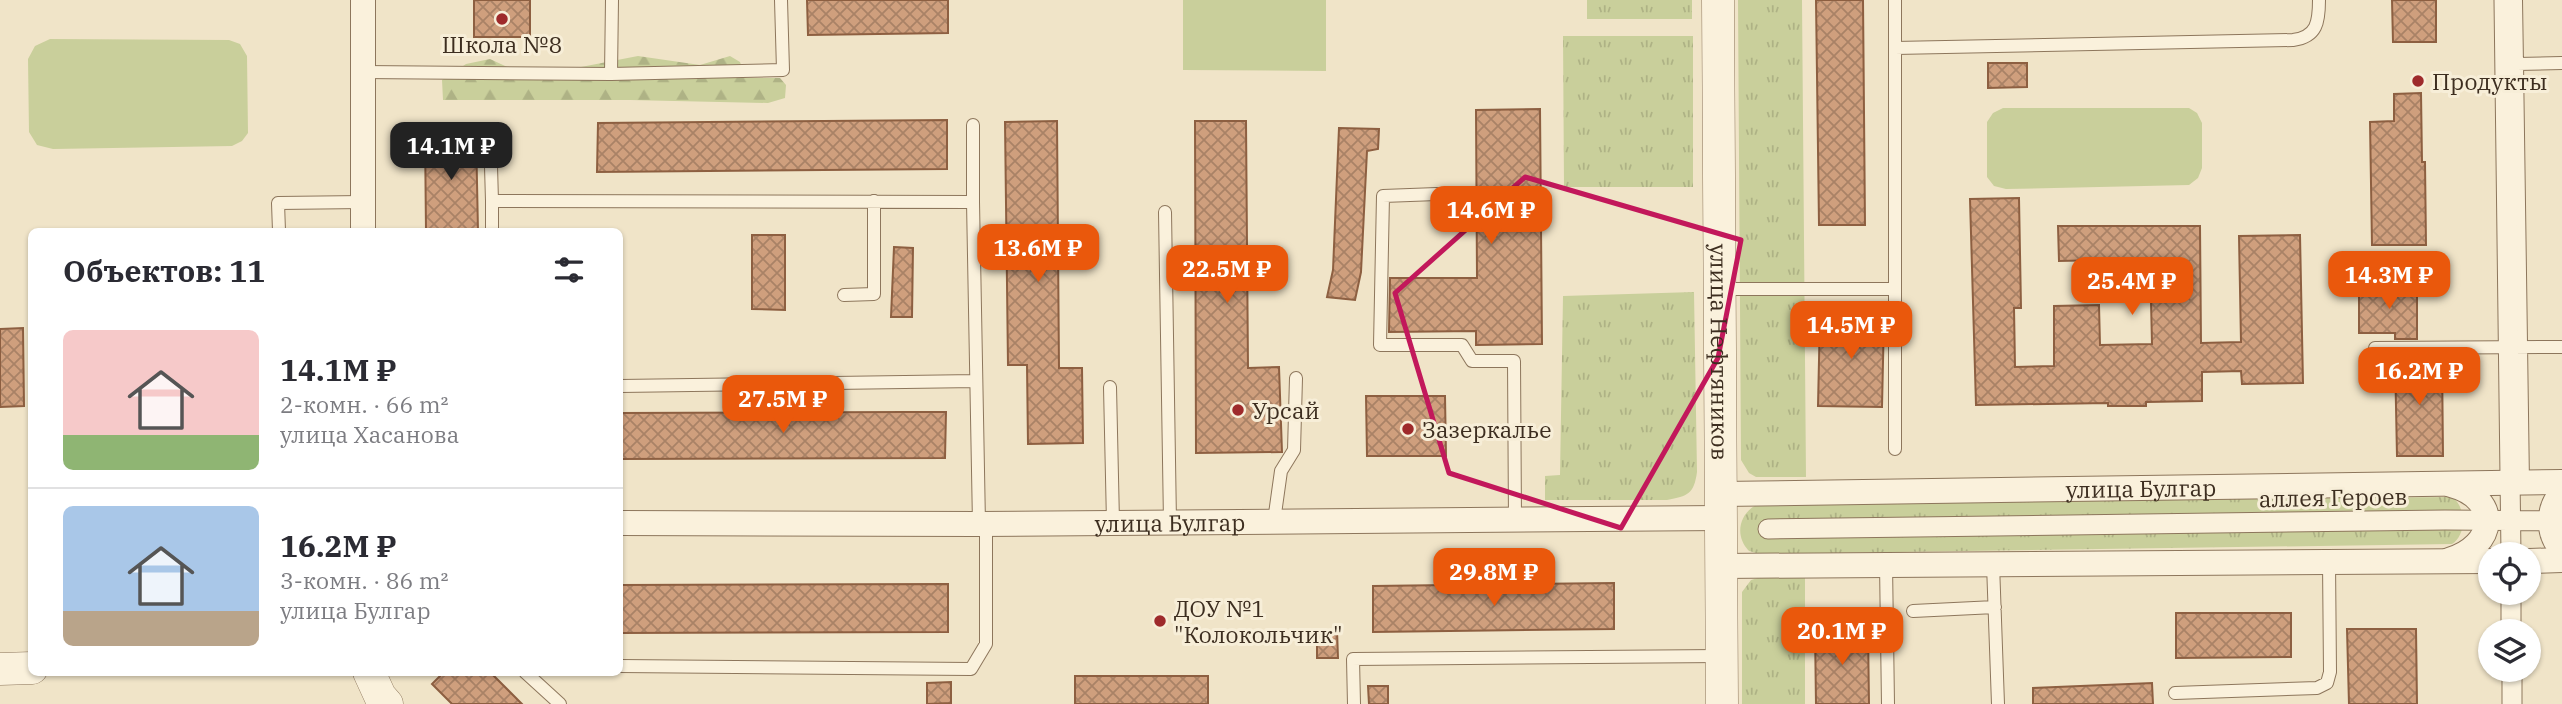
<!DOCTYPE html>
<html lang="ru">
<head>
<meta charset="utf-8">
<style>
  :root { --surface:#fff; --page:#f2f2f3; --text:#2b2b33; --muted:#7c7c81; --line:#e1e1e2; --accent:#ea580c }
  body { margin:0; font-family:"IBM Plex Serif",serif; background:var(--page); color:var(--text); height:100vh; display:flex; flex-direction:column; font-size:26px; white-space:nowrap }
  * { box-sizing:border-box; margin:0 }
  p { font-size:23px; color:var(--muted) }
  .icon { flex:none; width:38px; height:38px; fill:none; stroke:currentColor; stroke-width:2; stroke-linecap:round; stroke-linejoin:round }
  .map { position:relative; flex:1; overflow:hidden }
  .sheet { position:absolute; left:28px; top:228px; width:595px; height:448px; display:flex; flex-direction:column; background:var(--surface); border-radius:10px; box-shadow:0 2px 5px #0004 }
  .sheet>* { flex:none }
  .fabs { position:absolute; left:2478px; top:542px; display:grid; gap:14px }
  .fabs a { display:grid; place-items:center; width:63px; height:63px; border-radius:50%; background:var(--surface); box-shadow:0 2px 5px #0004; font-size:35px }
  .price { position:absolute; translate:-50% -60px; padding:0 16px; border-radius:14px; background:var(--accent); color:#fff; font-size:23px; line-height:46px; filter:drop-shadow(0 2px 4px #0008) }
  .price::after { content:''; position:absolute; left:50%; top:42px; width:21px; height:16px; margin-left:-10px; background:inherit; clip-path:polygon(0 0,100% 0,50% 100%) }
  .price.active { background:#222; color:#fff }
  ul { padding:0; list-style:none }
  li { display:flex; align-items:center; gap:21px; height:175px; padding:0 35px }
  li+li { border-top:2px solid var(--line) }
  li span { display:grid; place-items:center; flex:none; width:196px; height:140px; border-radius:10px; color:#555 }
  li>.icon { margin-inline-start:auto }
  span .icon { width:84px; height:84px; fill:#fffc; stroke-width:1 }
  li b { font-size:30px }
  h2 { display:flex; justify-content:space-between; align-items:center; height:84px; padding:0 35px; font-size:30px }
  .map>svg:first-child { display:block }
  .grass { fill:url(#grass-tufts) }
  .forest { fill:url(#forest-firs) }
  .green { fill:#c9cf9b }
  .building { fill:url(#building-cross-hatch); stroke:#8d5f41; stroke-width:2 }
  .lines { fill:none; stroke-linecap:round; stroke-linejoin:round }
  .service-casing { stroke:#8d765c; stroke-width:14 }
  .pedestrian-casing { stroke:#8d765c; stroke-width:21 }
  .minor-casing { stroke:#8d765c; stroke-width:26 }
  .tertiary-casing { stroke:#8d765c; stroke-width:33 }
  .service { stroke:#faf1dc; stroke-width:12 }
  .pedestrian { stroke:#faf1dc; stroke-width:19 }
  .minor { stroke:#faf1dc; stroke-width:24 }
  .tertiary { stroke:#faf1dc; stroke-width:32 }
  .marked { fill:none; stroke:#c2185b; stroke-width:5; stroke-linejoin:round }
  .poi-dot { fill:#9e2a2b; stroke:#f7eed8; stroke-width:2.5 }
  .labels { text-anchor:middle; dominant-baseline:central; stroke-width:6; stroke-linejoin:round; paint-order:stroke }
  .poi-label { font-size:23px; fill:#3d2e20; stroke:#f7eed8; text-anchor:start }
  .street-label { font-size:23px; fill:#3d2e20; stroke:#f7eed8 }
</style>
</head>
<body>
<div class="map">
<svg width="2562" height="704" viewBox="0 0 2562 704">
  <defs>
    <pattern id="grass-tufts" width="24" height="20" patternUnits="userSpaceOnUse" patternTransform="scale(1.75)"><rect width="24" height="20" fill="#c9cf9b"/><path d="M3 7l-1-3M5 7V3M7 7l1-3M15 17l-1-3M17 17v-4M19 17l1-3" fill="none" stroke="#aeb285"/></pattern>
    <pattern id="forest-firs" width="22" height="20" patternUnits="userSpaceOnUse" patternTransform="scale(1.75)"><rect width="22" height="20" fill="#c9cf9b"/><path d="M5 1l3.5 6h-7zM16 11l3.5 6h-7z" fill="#aeb285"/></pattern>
    <pattern id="building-cross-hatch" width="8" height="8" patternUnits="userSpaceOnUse" patternTransform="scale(1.75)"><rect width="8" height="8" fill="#cf9f7d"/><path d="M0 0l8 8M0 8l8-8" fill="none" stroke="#a98266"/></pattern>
  </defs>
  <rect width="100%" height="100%" fill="#f0e4c8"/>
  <path class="grass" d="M1587,0H1692V19H1587Z
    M1738,0H1802L1806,477H1756L1749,473L1741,460Z
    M1563,36H1693V187H1564Z
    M1694,292L1697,472C1694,494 1688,496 1667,500H1545V476L1560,475L1563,296Z
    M2452,497C2466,506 2467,535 2452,544L1760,554L1749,551C1733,535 1740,510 1761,503Z
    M1761,577L1805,578V704H1742V592L1751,580Z"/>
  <path class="forest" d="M638,56L700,65L730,56L740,62L746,78H780L786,85L785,98L768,103L630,100H443L442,80L466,64L490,59L529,77Z"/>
  <path class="green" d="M1183,0H1326V71L1183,70Z
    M50,39L229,40L240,44L247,56L248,133L242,141L232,146L53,149L37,145L29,132L28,59L35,46Z
    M2003,108H2189L2197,113L2202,123V168L2198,178L2189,185L2006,189L1994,186L1987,177V122L1993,113Z"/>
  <path class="building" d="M474,0H530V37H474Z
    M807,0H948V33L808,35Z
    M1816,0H1863L1865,225H1819Z
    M2392,0H2436V42H2393Z
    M1988,63H2027V87L1988,88Z
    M2421,93L2422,162H2425L2426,245H2372L2370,122L2394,121V94Z
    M1540,109L1542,344L1476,345V331L1389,332L1390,278H1477L1476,110Z
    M947,120V169L597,172L598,123Z
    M1057,121L1059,368H1082L1083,443L1028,444L1027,365H1008L1005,122Z
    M1195,121H1246L1248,368L1279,367L1282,452L1196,453Z
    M1339,128L1379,129L1378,149L1367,151L1361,272L1355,300L1327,297L1333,270Z
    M425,133H476L478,231H426Z
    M2019,198L2021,308H2014L2015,367L2054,366V306L2099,305L2100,345L2152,344L2150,259L2059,261L2058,226H2200L2201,343L2241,342L2239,236L2300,235L2303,383L2242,384L2241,371L2202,372V401L2146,402V406H2108V403L1976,405L1970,199Z
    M752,235H785V310L752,309Z
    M894,247L913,248L912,317H891Z
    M2359,286H2417V339H2395V333H2359Z
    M1820,315L1884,317L1882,407L1818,406Z
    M23,328L24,406L0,407V329Z
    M2395,357L2442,358L2443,456H2397Z
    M1366,396H1445L1446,456H1367Z
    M905,412H946L945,458L620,459V413Z
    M1614,583V629L1373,632V586Z
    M948,584V632L620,633V585Z
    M2176,613H2291V657L2176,658Z
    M2347,629H2416L2417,704H2349Z
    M1317,630H1337L1338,658H1317Z
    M1815,630H1868L1869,704H1816Z
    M444,672H490L522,704H452L432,684Z
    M1075,676H1208V704H1075Z
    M951,682V703L927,704V683Z
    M2152,683L2153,704H2033V688Z
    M1368,686H1388V704H1369Z"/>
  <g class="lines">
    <g class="service-casing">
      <path id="service" d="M1895,0V48
        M2516,0L2517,64
        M363,72L611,74L783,70L781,0
        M611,74L612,0
        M973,125V202
        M490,131L492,201
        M1437,194L1383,196L1380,345H1462L1472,361H1514L1515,520
        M1165,212L1170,522
        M279,231L278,203L363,202
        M492,231V201L973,202L979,524
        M1722,289H1895V48L2293,40C2317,37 2319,22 2319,0
        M1895,289V449
        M844,295L874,294V201
        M2375,348L2562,347
        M620,386L976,381
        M1110,387L1113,522
        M2523,483L2517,64L2562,63
        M1274,521L1281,471L1294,450L1296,378
        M1886,564L1888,704
        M1993,564L1998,704
        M1913,611L1995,607
        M620,666L971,669L986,644V524
        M525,672L560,704
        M2175,693L2317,688L2327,683L2330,672L2329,562
        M1354,704L1353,659L1721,656"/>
    </g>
    <g class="pedestrian-casing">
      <path id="pedestrian" d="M2504,0L2511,555
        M1768,529L2445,520L2562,521
        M2511,593V632
        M2512,670V704"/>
    </g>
    <g class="minor-casing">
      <g id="minor">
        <path d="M363,0V231"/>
        <path d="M2562,493C2547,508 2547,534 2562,550"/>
        <path id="s1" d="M1721,494L2562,482"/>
        <path id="s2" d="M620,523L979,524L1721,518"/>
        <path d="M2449,560C2496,546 2502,499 2451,485"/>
        <path d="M2529,561L2562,560"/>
        <path d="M1721,566L2490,561"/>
      </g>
    </g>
    <g class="tertiary-casing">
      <g id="tertiary">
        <path id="s3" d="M1718,0L1722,704"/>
        <path d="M0,669L32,668"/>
        <path d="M369,672L380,696L387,704"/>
      </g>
    </g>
    <use href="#service" class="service"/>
    <use href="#pedestrian" class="pedestrian"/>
    <use href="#minor" class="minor"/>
    <use href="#tertiary" class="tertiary"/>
  </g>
  <path class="marked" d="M1525,177L1741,240L1718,358L1621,528L1449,473L1395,293Z"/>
  <g class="poi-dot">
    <circle cx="502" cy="19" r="7"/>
    <circle cx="2418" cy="81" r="7"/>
    <circle cx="1238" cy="410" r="7"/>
    <circle cx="1408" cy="429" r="7"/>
    <circle cx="1160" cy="621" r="7"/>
  </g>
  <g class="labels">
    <g class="poi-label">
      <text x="502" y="44" text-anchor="middle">Школа №8</text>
      <text x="2432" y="81">Продукты</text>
      <text x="1252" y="410">Урсай</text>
      <text x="1422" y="429">Зазеркалье</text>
      <text x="1174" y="608">ДОУ №1<tspan x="1174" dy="26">"Колокольчик"</tspan></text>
    </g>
    <g class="street-label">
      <text stroke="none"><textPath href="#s3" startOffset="352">улица Нефтяников</textPath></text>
      <text stroke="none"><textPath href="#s1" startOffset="420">улица Булгар</textPath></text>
      <text transform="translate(2333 497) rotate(-1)">аллея Героев</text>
      <text stroke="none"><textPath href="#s2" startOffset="550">улица Булгар</textPath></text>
    </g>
  </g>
</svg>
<div class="fabs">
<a><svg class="icon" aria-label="locate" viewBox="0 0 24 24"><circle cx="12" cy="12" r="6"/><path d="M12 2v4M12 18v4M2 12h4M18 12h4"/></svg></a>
<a><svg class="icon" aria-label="layers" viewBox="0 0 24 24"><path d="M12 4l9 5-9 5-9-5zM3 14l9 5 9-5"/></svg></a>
</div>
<b class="price active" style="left:451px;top:182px">14.1M ₽</b>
<b class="price" style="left:1491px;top:246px">14.6M ₽</b>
<b class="price" style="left:1038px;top:284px">13.6M ₽</b>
<b class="price" style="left:1227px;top:305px">22.5M ₽</b>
<b class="price" style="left:2389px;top:311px">14.3M ₽</b>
<b class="price" style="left:2132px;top:317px">25.4M ₽</b>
<b class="price" style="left:1851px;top:361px">14.5M ₽</b>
<b class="price" style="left:2419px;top:407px">16.2M ₽</b>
<b class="price" style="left:783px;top:435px">27.5M ₽</b>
<b class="price" style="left:1494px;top:608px">29.8M ₽</b>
<b class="price" style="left:1842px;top:667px">20.1M ₽</b>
<section class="sheet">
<h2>Объектов: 11<svg class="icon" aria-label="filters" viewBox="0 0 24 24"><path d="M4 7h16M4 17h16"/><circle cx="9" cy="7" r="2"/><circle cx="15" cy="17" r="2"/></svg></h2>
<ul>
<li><span style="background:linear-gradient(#f6c9c9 75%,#8fb573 0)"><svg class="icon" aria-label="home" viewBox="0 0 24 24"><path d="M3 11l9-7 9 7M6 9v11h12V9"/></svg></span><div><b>14.1M ₽</b><p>2-комн. · 66 m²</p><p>улица Хасанова</p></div></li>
<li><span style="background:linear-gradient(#a9c7e8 75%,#b9a48a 0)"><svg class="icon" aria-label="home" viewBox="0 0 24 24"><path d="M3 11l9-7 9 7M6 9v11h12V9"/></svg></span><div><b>16.2M ₽</b><p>3-комн. · 86 m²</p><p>улица Булгар</p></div></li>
</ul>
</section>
</div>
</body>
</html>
